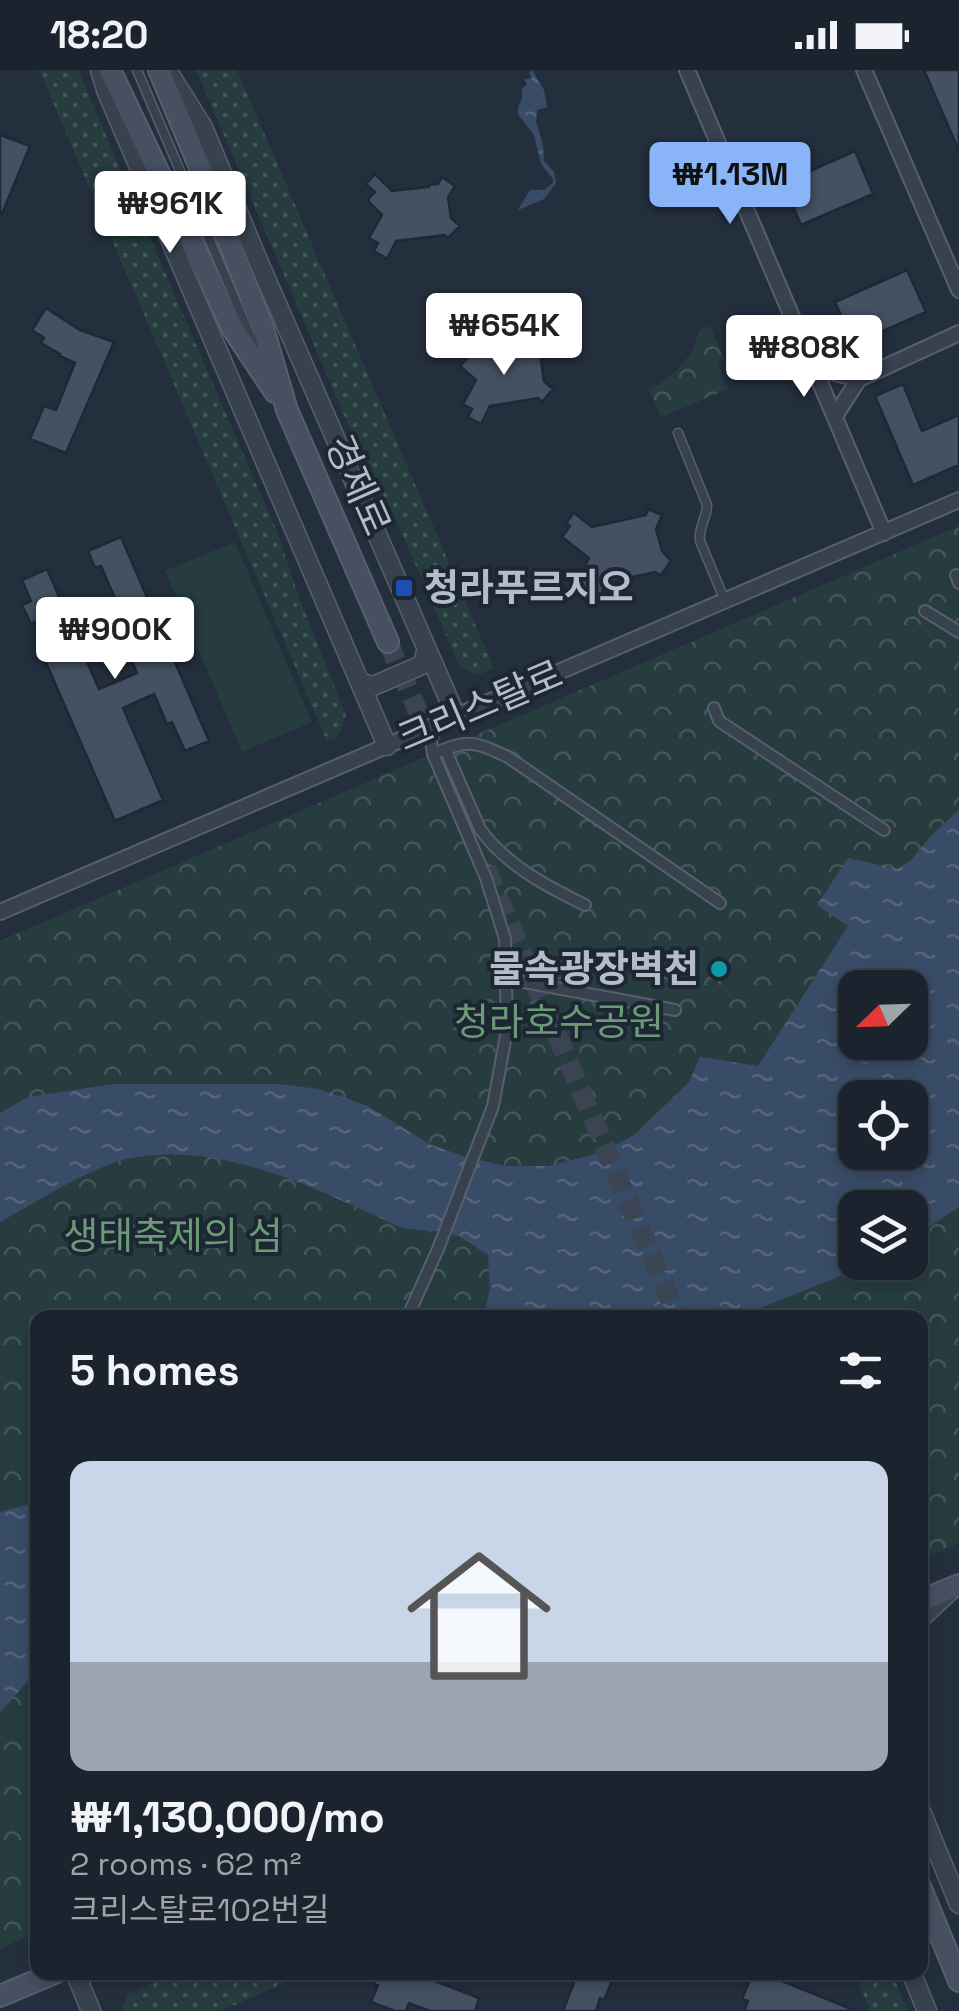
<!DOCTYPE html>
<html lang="en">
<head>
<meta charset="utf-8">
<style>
  :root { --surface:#1b232e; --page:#242b36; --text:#f1f3f6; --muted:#a0a4aa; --line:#39404a; --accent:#8ab4f8 }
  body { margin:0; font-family:"Space Grotesk","Noto Sans KR",sans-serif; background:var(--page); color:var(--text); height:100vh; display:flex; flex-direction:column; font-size:38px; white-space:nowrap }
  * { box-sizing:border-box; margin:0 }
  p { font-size:32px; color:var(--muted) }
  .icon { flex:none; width:55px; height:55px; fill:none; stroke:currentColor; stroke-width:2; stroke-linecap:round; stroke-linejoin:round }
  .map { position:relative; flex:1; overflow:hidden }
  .drawer { position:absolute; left:30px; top:1240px; width:898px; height:670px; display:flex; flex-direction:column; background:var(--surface); border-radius:20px; box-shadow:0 5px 15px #0003,0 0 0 2px var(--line) }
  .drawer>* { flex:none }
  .needle { width:65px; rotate:247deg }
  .tools { position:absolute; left:838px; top:900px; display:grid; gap:20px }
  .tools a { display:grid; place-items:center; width:90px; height:90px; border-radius:20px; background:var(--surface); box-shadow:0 5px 15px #0003,0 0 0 2px var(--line); font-size:50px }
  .price { position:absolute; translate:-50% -85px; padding:0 22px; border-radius:10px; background:#fff; color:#222; font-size:32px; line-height:65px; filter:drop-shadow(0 2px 5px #0008) }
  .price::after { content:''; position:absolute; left:50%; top:60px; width:30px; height:22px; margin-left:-15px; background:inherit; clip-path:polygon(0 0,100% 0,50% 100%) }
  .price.selected { background:var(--accent); color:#111 }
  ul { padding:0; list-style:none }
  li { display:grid; align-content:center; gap:20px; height:530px; padding:0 40px }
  li span { display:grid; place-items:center; height:310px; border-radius:20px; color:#555 }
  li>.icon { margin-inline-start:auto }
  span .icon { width:180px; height:180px; fill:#fffc; stroke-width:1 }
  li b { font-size:42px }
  h2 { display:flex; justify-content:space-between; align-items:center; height:120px; padding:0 40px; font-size:42px }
  .status { display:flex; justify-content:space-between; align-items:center; height:70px; padding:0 50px; background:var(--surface); direction:ltr }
  .status svg { height:28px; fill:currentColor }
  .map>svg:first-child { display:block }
  .grass { fill:url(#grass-dots) }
  .park { fill:url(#park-crowns); fill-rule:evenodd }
  .garden { fill:#263c3f }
  .water { fill:url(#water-ripples); fill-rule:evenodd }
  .building { fill:#455162; stroke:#1f2835; stroke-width:2.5 }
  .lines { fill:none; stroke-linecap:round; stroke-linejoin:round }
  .secondary-tunnel { stroke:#3a4453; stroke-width:20; stroke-dasharray:20 10; stroke-linecap:butt }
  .service-casing { stroke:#565f6c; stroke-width:11 }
  .pedestrian-casing { stroke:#565f6c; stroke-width:14 }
  .minor-casing { stroke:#565f6c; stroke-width:18 }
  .tertiary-casing { stroke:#565f6c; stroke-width:21 }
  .secondary-casing { stroke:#565f6c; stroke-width:24 }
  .service { stroke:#38414e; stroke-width:8 }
  .pedestrian { stroke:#38414e; stroke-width:10 }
  .minor { stroke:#38414e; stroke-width:14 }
  .tertiary { stroke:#38414e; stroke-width:18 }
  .secondary { stroke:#465061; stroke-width:20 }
  .transit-dot { fill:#1a4fb4; stroke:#1d2633; stroke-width:4 }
  .culture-dot { fill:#0f9aa8; stroke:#1d2633; stroke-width:4 }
  .labels { text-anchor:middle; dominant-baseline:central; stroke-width:8; stroke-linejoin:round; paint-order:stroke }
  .street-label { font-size:38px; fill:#b4bcc9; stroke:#1d2633 }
  .poi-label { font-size:38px; font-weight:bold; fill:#b4bcc9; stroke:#1d2633; text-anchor:start }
  .park-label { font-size:38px; fill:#6b9a76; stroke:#1d2633 }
</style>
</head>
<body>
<div class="status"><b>18:20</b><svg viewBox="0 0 49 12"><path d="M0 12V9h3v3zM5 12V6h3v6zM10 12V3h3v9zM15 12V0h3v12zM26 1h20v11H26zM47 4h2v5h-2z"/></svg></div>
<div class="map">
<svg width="959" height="1941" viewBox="0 0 959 1941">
  <defs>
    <pattern id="grass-dots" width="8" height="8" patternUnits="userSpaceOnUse" patternTransform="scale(2.5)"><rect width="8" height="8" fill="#263c3f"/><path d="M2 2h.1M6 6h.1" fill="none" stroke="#435659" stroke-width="1.8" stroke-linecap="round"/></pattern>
    <pattern id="park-crowns" width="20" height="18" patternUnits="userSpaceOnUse" patternTransform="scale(2.5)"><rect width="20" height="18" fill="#263c3f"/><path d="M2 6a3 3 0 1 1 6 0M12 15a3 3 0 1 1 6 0" fill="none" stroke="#435659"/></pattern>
    <pattern id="water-ripples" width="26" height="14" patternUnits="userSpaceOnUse" patternTransform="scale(2.5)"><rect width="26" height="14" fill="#394c67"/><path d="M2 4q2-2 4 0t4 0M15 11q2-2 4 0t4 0" fill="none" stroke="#53647b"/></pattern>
  </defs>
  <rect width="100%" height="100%" fill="#242f3e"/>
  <path class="grass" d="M39,0H78L279,467L299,527L346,646L337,668L327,671Z
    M196,0H237L494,598L478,605L460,597L398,455L347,352Z
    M178,1902H308V1903L220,1941H121L128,1924Z
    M854,1903H892L908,1941H871Z"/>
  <path class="park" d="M710,256L725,290L718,293L728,319L661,347L649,319C673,308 693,288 699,261Z
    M959,456V1473L920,1490V1248H38L37,1862L0,1879V871ZM855,918H910V972H855ZM855,1028H910V1082H855ZM855,1138H910V1192H855Z"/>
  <path class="garden" d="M235,472L312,652L242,682L165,501Z"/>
  <path class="water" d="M532,0L544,20L547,37L537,40L536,51L543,75L544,91L554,102L556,113L544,129L518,140L530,120H544L553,113V109L541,94L534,65L518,44V37L522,29V19L527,14L525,10L532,8L529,3Z
    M959,740V1137L910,1169V1138H855V1192L873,1193L738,1247H484L490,1218L488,1185C478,1179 466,1169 455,1165C436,1158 415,1163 395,1155C315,1118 222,1071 131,1088C91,1096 37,1132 0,1152V1043L28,1027L113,1014H279L319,1019L368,1036L429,1074L463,1086L505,1096H548L599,1083L633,1066L689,1012L700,987L758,996L848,856L817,835L848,788L897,799L910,791L932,765ZM855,918H910V972H855ZM855,1028H910V1082H855Z
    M37,1432V1600L0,1643V1442Z"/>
  <path class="building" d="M924,0H959V81Z
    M0,65L30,76L1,146H0Z
    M855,81L873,124L801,155L783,113Z
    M375,104L392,121L429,117V115L438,114L442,107L455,116L448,127L451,148L460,156L448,168L445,165L396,171L387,189L374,181L378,173L369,168L382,145L367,130L375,122L366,114Z
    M907,200L926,242L854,274L835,232Z
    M46,238L80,260L114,272L66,383L30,369L44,336L56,340L75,293L60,286V284L41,273L44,268L32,260Z
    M467,270L485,286L530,278L534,271L548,278L541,290L544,311L553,319L542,332L538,328L490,336L481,354L468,347L472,339L463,334L476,310L460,296L467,288L458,280Z
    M903,314L922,361L959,345V395L913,415L875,326Z
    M648,439L662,445L656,459L662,481L671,491L661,505L655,502L606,513L595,536L582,529L584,523L574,518L589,488L562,467L570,456L566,453L574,443L592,457L646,445Z
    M121,467L209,671L185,681L172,652L167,654L154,624L123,638L163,730L115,751L44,588L54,583L40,550L31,554L22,535L31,531L22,510L47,499L99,619L137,603L115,550L123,547L101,496L95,498L88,481Z
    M379,1902H412L479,1928L475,1941H430L409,1933L406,1941H395L371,1932L378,1915L374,1914Z
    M578,1902H607L605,1908L612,1911L604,1930L600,1928L596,1941H563Z
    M753,1902H760L856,1941H744L748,1931L742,1929Z"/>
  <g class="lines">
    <path class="secondary-tunnel" d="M388,572L433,676
      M486,799L678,1248"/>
    <g class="service-casing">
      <path id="service" d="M137,0L257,281
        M678,363L707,435C707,448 698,458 700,471L725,531"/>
    </g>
    <g class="pedestrian-casing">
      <path id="pedestrian" d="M956,505L959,513
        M925,541L959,562
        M714,638L719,651L884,760
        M445,679L480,759C506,795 546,816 585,835
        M433,684C469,669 473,671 508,687L720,833
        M507,909L675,940
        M407,1248L438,1179L493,1036L507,960L505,869L486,808L433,684L429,658"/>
    </g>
    <g class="minor-casing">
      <path id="minor" d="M687,0L884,463
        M864,0L959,220
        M814,298L859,309
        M859,309L959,263
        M835,346L859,309
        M0,842L959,430"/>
    </g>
    <g class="tertiary-casing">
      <path id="tertiary" d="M100,0L106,20L387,676
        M167,0L203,57L257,188L456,646
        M361,613L373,616L422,595L427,579
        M920,1549L949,1522
        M920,1739L959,1834
        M75,1902L91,1941
        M911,1902L927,1941"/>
    </g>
    <g class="secondary-casing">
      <path id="secondary" d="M110,0L233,259L275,322
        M159,0L201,100L263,258L287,340L388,572
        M920,1531L959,1515
        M920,1816L959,1911
        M0,1926L57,1902"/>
    </g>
    <use href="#service" class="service"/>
    <use href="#pedestrian" class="pedestrian"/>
    <use href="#minor" class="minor"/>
    <use href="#tertiary" class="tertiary"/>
    <use href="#secondary" class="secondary"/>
  </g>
  <rect class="transit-dot" x="394" y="508" width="20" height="20" rx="5"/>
  <circle class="culture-dot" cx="719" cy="899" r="10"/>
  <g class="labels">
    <g class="street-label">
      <text transform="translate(358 415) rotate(66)">경제로</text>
      <text transform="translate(480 636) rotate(-23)">크리스탈로</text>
    </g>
    <g class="poi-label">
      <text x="424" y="518">청라푸르지오</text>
      <text x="699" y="899" text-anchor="end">물속광장벽천</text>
    </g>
    <g class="park-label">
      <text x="559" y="952">청라호수공원</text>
      <text x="173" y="1166">생태축제의 섬</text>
    </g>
  </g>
</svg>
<div class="tools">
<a><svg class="needle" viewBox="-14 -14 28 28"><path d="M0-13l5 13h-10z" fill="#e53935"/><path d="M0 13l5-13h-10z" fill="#a0a4aa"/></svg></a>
<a><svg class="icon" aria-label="locate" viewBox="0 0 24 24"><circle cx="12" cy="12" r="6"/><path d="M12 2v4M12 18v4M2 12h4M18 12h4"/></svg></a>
<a><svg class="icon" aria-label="layers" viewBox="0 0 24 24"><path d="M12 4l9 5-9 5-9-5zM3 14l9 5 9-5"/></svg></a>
</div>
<b class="price selected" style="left:730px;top:157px">₩1.13M</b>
<b class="price" style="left:170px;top:186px">₩961K</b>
<b class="price" style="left:504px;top:308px">₩654K</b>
<b class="price" style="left:804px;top:330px">₩808K</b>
<b class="price" style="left:115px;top:612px">₩900K</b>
<section class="drawer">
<h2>5 homes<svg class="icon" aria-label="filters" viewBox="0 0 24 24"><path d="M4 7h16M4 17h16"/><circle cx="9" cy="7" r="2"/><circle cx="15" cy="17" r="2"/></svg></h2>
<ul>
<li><span style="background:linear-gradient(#c9d6e8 65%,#9aa5b1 0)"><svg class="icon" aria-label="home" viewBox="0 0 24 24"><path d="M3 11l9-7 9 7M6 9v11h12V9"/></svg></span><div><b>₩1,130,000/mo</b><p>2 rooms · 62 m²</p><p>크리스탈로102번길</p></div></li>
</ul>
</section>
</div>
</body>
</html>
